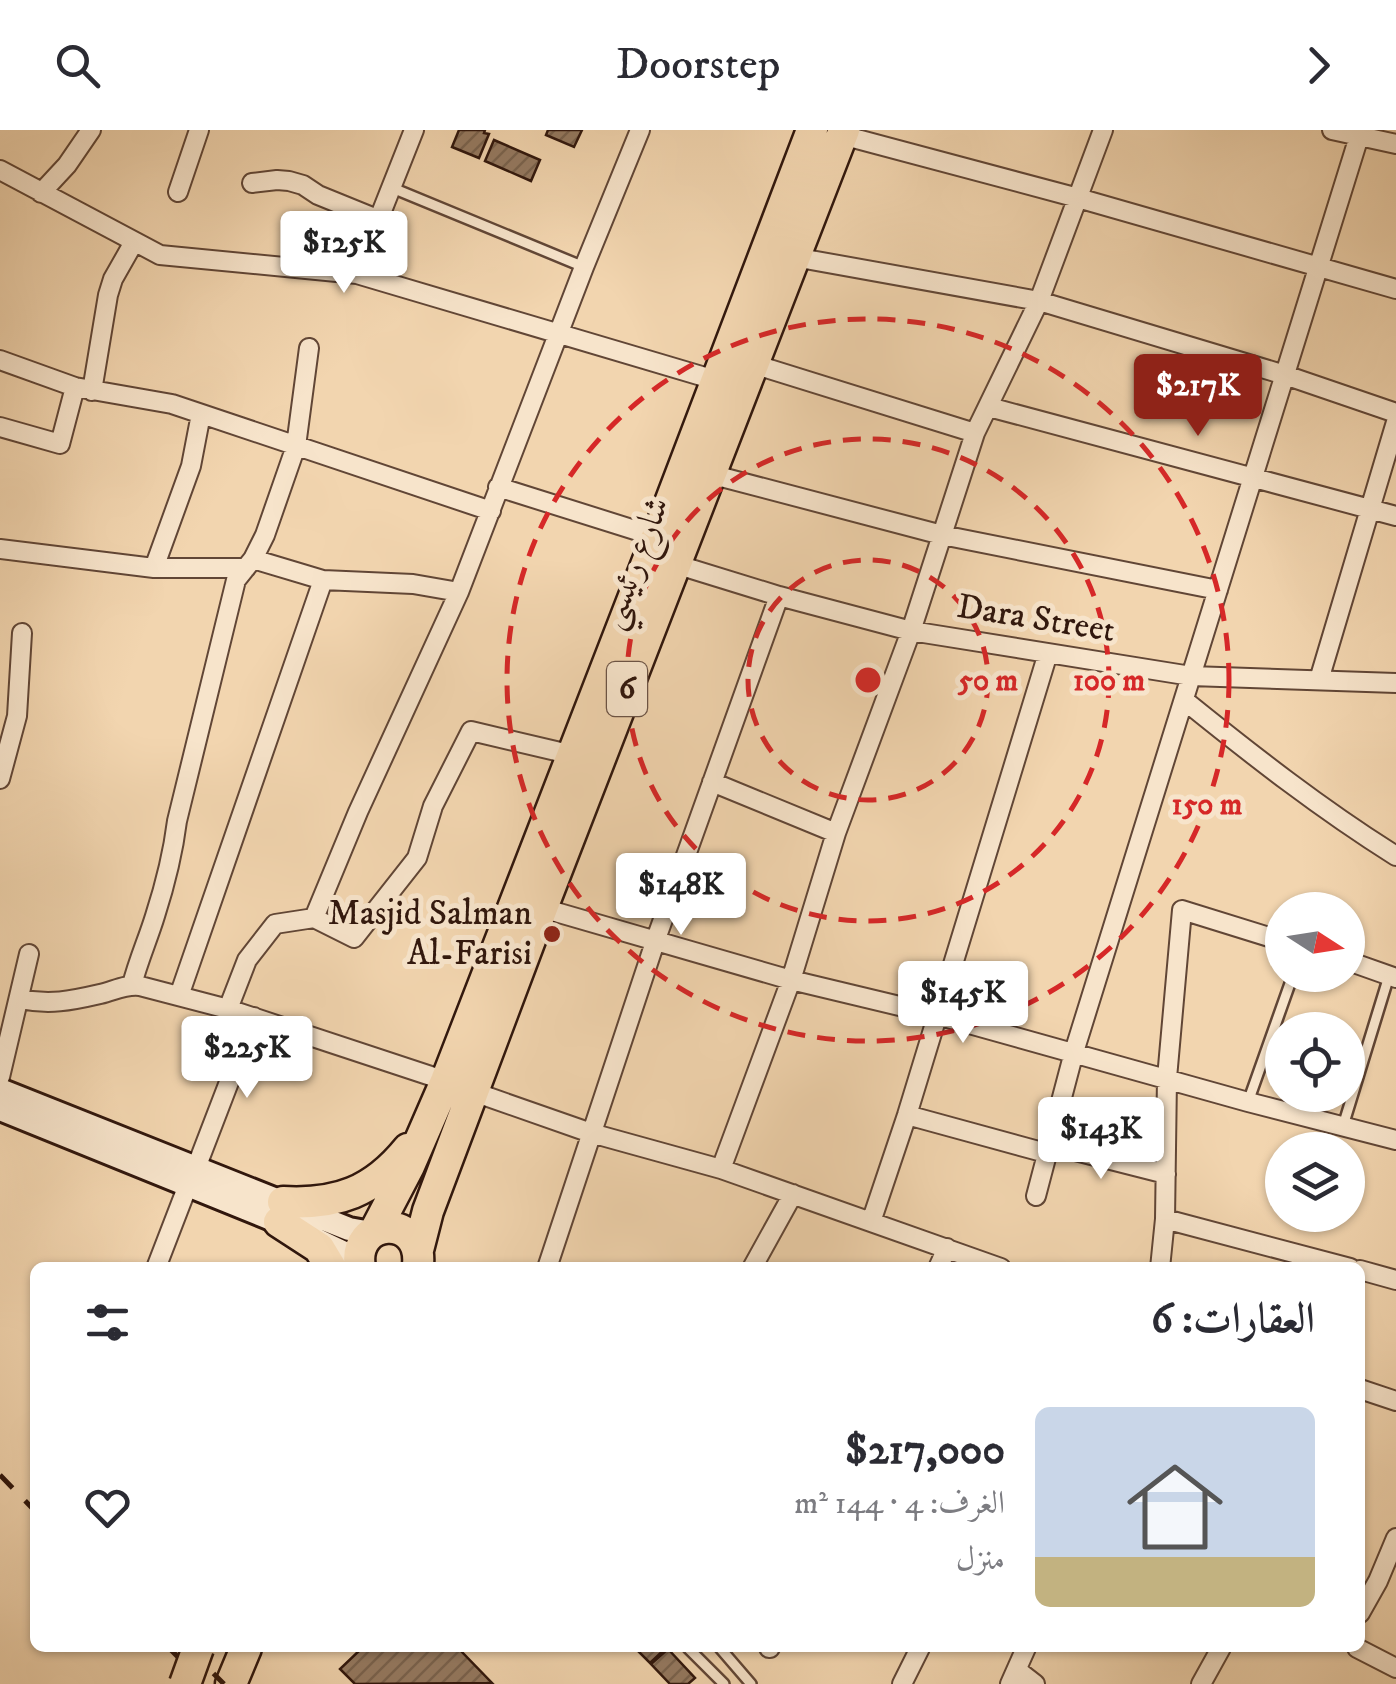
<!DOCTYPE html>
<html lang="ar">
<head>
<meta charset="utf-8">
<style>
  :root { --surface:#fff; --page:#f7f7f7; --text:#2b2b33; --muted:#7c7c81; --accent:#8f2418 }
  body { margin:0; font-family:"IM FELL DW Pica",Amiri,serif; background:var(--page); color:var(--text); direction:rtl; height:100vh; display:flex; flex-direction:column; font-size:38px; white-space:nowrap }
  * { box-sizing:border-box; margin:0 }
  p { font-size:32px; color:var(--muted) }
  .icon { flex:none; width:55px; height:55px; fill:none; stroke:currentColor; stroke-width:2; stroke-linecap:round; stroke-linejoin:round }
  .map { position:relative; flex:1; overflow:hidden; direction:ltr }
  .panel { position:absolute; left:30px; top:1132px; width:1335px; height:390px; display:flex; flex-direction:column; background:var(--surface); border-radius:15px; box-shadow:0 2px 8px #0004; direction:rtl }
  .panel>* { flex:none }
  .needle { width:65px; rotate:102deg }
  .tools { position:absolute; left:1265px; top:762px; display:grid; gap:20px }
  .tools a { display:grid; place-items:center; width:100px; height:100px; border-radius:50%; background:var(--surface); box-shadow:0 2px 8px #0004; font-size:50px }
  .price { position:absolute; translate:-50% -85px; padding:0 22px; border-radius:10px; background:#fff; color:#222; font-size:32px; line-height:65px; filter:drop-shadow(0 2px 5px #0008) }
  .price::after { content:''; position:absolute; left:50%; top:60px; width:30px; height:22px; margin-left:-15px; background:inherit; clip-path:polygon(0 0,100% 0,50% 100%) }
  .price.current { background:var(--accent); color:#fff }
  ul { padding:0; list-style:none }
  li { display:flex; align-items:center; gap:30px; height:250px; padding:0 50px }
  li span { display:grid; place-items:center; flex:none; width:280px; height:200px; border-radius:15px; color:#555 }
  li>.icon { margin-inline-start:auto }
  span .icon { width:120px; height:120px; fill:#fffc; stroke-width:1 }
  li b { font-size:42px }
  h2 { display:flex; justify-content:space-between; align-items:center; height:120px; padding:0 50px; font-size:42px }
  header { display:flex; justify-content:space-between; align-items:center; height:130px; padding:0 50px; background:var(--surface); font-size:45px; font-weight:600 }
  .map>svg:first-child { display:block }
  .building { fill:url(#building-hatch); stroke:#31170d; stroke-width:2.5 }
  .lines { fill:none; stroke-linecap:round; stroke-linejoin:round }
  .lane-casing { stroke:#614636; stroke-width:14 }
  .street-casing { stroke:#614636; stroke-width:22 }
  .secondary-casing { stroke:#31170d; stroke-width:28 }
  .highway-casing { stroke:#31170d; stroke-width:35 }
  .lane { stroke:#f7e4cb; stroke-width:9 }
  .street { stroke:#f7e4cb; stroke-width:18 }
  .secondary { stroke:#f7e4cb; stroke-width:22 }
  .highway { stroke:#f2d5af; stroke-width:30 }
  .rail { stroke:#31170d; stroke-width:5; stroke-dasharray:18 18; stroke-linecap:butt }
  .highway-bridge-casing { stroke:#31170d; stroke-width:35; stroke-linecap:butt }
  .highway-bridge { stroke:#f2d5af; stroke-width:30 }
  .ring { fill:none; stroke:#d62828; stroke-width:5; stroke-dasharray:18 12 }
  .poi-dot { fill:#8f2418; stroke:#f7e4cb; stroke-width:4 }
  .labels { text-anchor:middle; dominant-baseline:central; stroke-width:10; stroke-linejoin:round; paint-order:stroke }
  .shield { fill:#f7e4cb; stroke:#6c5446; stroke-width:2.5 }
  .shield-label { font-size:32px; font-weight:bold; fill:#31170d }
  .street-label { font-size:35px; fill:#31170d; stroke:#f7e4cb }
  .poi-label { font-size:35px; fill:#31170d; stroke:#f7e4cb; text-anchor:end }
  .centre { fill:#d62828; stroke:#f7e4cb; stroke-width:5 }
  .ring-label { font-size:30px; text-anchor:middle; font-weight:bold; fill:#d62828; stroke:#f7e4cb; stroke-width:10; stroke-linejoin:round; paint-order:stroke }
</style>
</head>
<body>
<header><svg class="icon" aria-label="forward" viewBox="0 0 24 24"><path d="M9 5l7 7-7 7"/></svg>Doorstep<svg class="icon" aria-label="search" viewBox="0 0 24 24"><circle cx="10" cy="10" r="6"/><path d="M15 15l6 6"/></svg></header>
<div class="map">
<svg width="1396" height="1554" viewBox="0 0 1396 1554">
  <defs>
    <pattern id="building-hatch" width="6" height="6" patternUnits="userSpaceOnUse" patternTransform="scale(2.5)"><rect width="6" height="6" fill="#957a61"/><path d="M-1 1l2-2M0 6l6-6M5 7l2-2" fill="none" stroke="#7a634e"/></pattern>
  </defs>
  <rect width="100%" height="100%" fill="#f2d5af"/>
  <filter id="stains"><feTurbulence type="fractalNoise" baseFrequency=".002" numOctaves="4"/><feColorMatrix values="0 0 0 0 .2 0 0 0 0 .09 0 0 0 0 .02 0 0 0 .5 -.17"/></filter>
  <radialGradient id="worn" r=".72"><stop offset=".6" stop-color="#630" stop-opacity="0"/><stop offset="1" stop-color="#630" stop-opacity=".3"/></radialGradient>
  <path class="building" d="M459,0H485L484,3L489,4L479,28L452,17Z
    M548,0H582L574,17L546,5Z
    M494,10L540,30L531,51L485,31Z
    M362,1518H458L492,1553L355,1554L340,1539Z
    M635,1518H666L650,1533Z
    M668,1519L695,1548L688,1554H670L651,1534Z"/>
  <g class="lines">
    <g class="lane-casing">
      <path id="lane" d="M390,57L584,137
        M1248,972L1293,845
        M1343,996L1389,846
        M688,1518L724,1554
        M720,1518L751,1554"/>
    </g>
    <g class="street-casing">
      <path id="street" d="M1332,0L1396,14
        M842,5L1078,68L1396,159
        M0,40L160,125L357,144L715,250
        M252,53L277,50L289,51L303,55L318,65L377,89
        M178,62L199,0
        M41,63L67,35L91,0
        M794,127L1039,171L1285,245L1396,283
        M357,144L414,0
        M0,230L75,257L172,274L491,381
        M753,234L975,303
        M92,261L108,165L113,149L134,112
        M989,277L1396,386
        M0,297L60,314L75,257
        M710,344L942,405L1218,460
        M498,357L657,407
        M0,419L154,438H246
        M253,429L323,450L413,454L459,462
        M675,434L779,466L911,501L1191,546L1396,553
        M154,438L191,336L201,284
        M1319,550L1396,292
        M1184,570C1252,625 1321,679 1396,726
        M0,649L17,586L22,503
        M712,652L836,703
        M542,778L791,850L937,885L1248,972L1396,1010
        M314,788L354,808L417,728L433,676L471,601L573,625
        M1348,831L1396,848
        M132,855C138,831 148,809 155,786C165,755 173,723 177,691L236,450L253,429L265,405L296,316L309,218
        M179,866L323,450
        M19,869C50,875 70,871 100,864C114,861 125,854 140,856L228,879L446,951
        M228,879L247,830L275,794L314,788L358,682L459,462L584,137L640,0
        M0,947L29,824
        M474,962L591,1003L721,1039L1001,1138
        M907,985L1046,1023
        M1048,1014L1166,1044
        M196,1038L254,887
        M721,1039L791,850L836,703L911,501L975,303L1039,171L1103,0
        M1036,1066L1074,922L1361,0
        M1165,1089L1350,1138
        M871,1092L907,985L1048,523
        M156,1138L188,1055
        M547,1138L656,809L779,466
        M752,1138L793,1064
        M938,1138L947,1118
        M1160,1138L1165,1089L1167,948L1182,780L1282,811
        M1360,1140L1396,1150
        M1360,1259L1396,1271
        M1360,1483L1378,1451L1396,1408
        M769,1518H770
        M1357,1518L1396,1538
        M1017,1540L1035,1554
        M902,1554L920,1518
        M1010,1554L1026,1518
        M1201,1554L1221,1518"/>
    </g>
    <g class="secondary-casing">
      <path id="secondary" d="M0,960L349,1099L371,1103
        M0,979L279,1092L359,1130"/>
    </g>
    <g class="highway-casing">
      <path id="highway" d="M283,1072C337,1075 373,1062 408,1019
        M279,1092L319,1118L331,1138
        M375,1101L409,1036L446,951L657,407L812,0
        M418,1120L428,1081L542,778L844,0
        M360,1138C351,1087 423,1083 418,1135
        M231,1554L246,1518"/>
    </g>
    <use href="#lane" class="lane"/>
    <use href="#street" class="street"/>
    <use href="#secondary" class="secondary"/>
    <use href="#highway" class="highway"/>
    <path class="rail" d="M0,1345L35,1381
      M169,1518L194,1543
      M188,1518L224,1554"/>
    <g class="highway-bridge-casing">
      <path id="highway-bridge" d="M185,1554L198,1518"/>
    </g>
    <use href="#highway-bridge" class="highway-bridge"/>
  </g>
  <g class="ring">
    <circle cx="868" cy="550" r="120"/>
    <circle cx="868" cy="550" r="241"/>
    <circle cx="868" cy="550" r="361"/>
  </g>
  <circle class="poi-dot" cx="552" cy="804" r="10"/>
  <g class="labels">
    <rect class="shield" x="607" y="532" width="40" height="54" rx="8"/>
    <g class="shield-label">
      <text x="627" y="559">6</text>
    </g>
    <g class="street-label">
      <text transform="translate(635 433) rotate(-69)">شارع رئيسي</text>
      <text transform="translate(1036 489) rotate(9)">Dara Street</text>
    </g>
    <g class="poi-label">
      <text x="532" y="784">Masjid Salman<tspan x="532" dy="40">Al-Farisi</tspan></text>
    </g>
  </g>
  <circle cx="868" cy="550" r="15" class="centre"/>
  <g class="ring-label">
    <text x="988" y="560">50 m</text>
    <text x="1109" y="560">100 m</text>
    <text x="1207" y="684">150 m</text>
  </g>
  <rect width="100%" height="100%" filter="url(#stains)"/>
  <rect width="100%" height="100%" fill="url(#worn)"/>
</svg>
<div class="tools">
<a><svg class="needle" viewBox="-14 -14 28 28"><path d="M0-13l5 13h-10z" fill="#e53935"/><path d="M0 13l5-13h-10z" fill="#7c7c81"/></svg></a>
<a><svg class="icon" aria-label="locate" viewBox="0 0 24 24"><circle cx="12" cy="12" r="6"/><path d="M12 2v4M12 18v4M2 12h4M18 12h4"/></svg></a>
<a><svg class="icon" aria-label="layers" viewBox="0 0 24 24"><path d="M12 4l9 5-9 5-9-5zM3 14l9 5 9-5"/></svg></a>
</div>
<b class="price" style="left:344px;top:166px">$125K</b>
<b class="price current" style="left:1198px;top:309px">$217K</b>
<b class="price" style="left:681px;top:808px">$148K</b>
<b class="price" style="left:963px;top:916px">$145K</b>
<b class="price" style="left:247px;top:971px">$225K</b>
<b class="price" style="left:1101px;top:1052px">$143K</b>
<section class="panel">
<h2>العقارات: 6<svg class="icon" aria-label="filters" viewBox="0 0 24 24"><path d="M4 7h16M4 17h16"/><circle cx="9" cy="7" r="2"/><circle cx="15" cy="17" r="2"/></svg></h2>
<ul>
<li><span style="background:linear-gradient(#c9d6e8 75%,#c2b280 0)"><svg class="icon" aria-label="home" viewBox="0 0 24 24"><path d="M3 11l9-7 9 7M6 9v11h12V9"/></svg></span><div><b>$217,000</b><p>الغرف: 4 · 144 m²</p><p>منزل</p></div><svg class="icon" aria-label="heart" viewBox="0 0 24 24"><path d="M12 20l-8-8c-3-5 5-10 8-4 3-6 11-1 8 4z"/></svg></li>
</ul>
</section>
</div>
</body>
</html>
